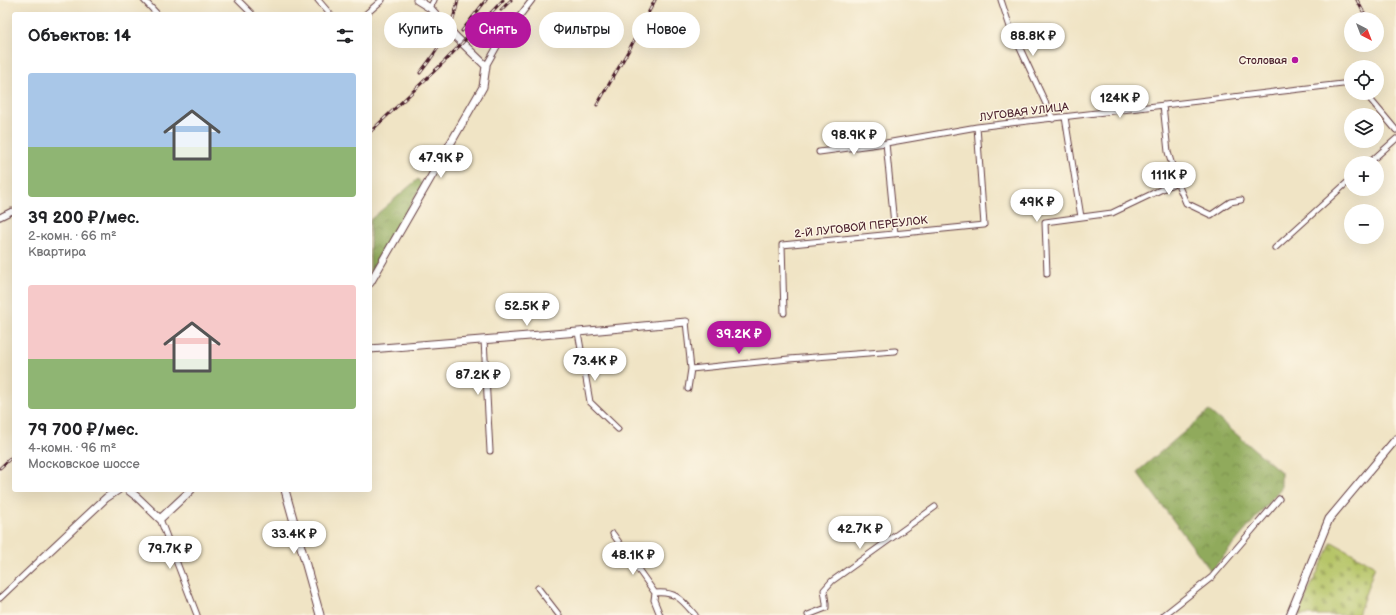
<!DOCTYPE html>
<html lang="ru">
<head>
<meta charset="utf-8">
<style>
  :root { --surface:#fff; --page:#f2f2f2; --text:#202124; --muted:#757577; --accent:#b5179e }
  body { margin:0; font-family:"Balsamiq Sans",sans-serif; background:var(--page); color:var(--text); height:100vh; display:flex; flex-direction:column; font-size:15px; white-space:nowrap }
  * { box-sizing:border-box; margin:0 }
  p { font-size:13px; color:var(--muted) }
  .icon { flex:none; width:22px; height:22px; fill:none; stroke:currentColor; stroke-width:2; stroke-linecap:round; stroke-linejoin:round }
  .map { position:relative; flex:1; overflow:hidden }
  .details { position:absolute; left:12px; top:12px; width:360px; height:480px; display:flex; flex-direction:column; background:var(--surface); border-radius:4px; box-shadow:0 4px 16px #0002 }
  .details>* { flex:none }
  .guide { position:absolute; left:384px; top:12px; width:380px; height:36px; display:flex; gap:8px }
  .needle { width:26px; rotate:138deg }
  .controls { position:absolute; left:1344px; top:12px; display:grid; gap:8px }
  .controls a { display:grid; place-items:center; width:40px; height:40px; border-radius:50%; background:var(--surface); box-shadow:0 4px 16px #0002; font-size:20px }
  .price { position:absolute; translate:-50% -34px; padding:0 9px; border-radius:14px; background:#fff; color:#222; font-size:13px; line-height:26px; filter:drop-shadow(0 1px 2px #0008) }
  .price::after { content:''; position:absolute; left:50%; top:24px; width:12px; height:9px; margin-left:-6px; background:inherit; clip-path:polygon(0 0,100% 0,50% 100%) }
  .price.active { background:var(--accent); color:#fff }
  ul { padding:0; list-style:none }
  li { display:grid; align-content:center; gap:8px; height:212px; padding:0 16px }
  li span { display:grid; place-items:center; height:124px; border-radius:4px; color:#555 }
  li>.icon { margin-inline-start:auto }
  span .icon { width:72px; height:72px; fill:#fffc; stroke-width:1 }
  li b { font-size:17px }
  h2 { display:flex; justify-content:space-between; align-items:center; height:48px; padding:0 16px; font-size:17px }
  .chip { padding:0 14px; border-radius:18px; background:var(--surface); box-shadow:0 4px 16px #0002; font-size:14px; line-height:36px }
  .chip.active { background:var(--accent); color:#fff }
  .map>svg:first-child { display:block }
  .forest { fill:url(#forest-crowns); stroke:#6d6444 }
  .cemetery { fill:url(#cemetery-stones); stroke:#80724a }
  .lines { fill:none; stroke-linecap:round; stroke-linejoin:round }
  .street-casing { stroke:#633d42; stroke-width:7 }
  .secondary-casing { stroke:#633d42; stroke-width:9 }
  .street { stroke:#fff; stroke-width:5 }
  .secondary { stroke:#fff; stroke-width:7 }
  .rail-casing { stroke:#4a1f2b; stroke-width:3 }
  .rail { stroke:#fcf5e5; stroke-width:1.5; stroke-dasharray:4.5; stroke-linecap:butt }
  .poi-dot { fill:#b5179e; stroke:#fcf5e5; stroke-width:1.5 }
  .labels { text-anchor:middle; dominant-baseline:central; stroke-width:3; stroke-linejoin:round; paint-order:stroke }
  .poi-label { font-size:11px; fill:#4a1f2b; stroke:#fcf5e5; text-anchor:end }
  .street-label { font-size:11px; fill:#4a1f2b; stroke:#fcf5e5 }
</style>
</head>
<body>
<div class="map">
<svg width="1396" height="615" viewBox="0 0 1396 615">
  <defs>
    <pattern id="forest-crowns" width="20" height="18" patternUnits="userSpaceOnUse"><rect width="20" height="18" fill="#90aa5c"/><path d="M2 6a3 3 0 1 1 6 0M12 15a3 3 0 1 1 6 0" fill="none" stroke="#788a4c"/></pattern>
    <pattern id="cemetery-stones" width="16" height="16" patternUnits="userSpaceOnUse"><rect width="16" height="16" fill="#b6c568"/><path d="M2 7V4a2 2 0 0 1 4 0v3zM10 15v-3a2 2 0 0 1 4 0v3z" fill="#9ea95a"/></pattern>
  </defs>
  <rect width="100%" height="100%" fill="#fcf5e5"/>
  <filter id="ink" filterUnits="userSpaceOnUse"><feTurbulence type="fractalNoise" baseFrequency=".025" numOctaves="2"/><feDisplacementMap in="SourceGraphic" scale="8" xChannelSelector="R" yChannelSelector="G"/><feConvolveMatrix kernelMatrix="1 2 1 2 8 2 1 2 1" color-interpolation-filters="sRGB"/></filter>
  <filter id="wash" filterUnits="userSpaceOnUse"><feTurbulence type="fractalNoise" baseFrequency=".012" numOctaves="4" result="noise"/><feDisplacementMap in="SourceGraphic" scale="16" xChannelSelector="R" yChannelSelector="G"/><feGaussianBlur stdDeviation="0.9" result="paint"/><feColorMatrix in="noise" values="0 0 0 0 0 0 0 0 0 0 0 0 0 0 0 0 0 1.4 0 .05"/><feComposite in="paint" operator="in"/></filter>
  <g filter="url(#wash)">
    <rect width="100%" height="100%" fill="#f0e4c5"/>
    <path class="forest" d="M418,179L422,185L370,272V220Z
      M1209,411L1281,472V488L1211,571L1137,472Z"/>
    <path class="cemetery" d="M1332,542L1375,566L1358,615H1299L1309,590Z"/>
  </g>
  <g filter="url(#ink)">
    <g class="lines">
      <g class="street-casing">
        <path id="street" d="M144,0L157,14
          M238,0L252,14
          M318,0L330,14
          M1001,0L1010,27L1053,119
          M430,8L434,0
          M366,14L382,0
          M486,66L499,43L532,0
          M1365,93L1396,130
          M1163,105L1168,152L1177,182
          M1065,117L1081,217
          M886,143L895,234
          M819,152L886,143L977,127L1351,83
          M1369,163L1396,139
          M0,217L12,211L14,212
          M1275,248L1351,179
          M1047,274L1045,222L1112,213L1177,182L1186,203L1211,215L1230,202L1241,200
          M784,313L782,245L984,225L977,127
          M686,322L691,369L688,389
          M578,332L590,402L618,429
          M484,340L490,451
          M691,369L789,359L895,351
          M160,519L197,615
          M613,534L655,593L654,600L660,615
          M538,588L559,615
          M655,593C676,591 682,600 695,615
          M0,598L41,559
          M808,615L826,608V603L824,590L832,581L935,507
          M1164,615L1212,577L1279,499"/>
      </g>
      <g class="secondary-casing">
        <path id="secondary" d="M370,283L483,87L486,66L456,37L430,8L417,0
          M370,349L578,332L686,322
          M128,490L137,497L160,519L191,490
          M285,490L320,615
          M41,559L106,498L118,490
          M1290,615L1329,519L1396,439"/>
      </g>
      <use href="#street" class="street"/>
      <use href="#secondary" class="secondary"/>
      <g class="rail-casing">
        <path id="rail" d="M1357,0L1367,19
          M501,10L511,0
          M462,31L486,0
          M420,73C437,51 453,28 458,0
          M597,105L630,48L655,0
          M370,132L445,61L503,0
          M0,468L14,455"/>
      </g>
      <use href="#rail" class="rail"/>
    </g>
  </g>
  <circle class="poi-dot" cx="1295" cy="60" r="4"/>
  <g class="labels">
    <g class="poi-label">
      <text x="1287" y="60">Столовая</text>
    </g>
    <g class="street-label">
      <text transform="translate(1024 112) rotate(-7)">ЛУГОВАЯ УЛИЦА</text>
      <text transform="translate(861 227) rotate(-6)">2-Й ЛУГОВОЙ ПЕРЕУЛОК</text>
    </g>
  </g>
</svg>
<div class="controls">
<a><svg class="needle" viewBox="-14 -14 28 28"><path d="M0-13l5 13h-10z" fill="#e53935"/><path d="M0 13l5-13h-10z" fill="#757577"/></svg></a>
<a><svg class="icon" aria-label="locate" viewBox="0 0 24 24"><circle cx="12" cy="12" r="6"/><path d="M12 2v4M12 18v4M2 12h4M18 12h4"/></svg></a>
<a><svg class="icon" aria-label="layers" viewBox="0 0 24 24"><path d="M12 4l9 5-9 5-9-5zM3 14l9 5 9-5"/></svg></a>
<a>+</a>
<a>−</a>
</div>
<b class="price" style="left:1033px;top:57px">88.8K ₽</b>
<b class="price" style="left:1120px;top:119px">124K ₽</b>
<b class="price" style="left:854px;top:156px">98.9K ₽</b>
<b class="price" style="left:441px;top:179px">47.9K ₽</b>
<b class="price" style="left:1169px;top:196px">111K ₽</b>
<b class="price" style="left:1037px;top:223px">49K ₽</b>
<b class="price" style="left:527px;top:327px">52.5K ₽</b>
<b class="price active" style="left:739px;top:355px">39.2K ₽</b>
<b class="price" style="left:595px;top:382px">73.4K ₽</b>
<b class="price" style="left:478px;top:396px">87.2K ₽</b>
<b class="price" style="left:860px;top:550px">42.7K ₽</b>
<b class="price" style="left:294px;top:555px">33.4K ₽</b>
<b class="price" style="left:170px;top:570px">79.7K ₽</b>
<b class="price" style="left:633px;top:576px">48.1K ₽</b>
<div class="guide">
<a class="chip">Купить</a>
<a class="chip active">Снять</a>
<a class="chip">Фильтры</a>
<a class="chip">Новое</a>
</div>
<section class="details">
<h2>Объектов: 14<svg class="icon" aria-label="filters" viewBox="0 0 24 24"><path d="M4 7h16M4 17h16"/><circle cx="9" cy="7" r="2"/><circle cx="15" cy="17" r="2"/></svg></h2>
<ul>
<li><span style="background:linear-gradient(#a9c7e8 60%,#8fb573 0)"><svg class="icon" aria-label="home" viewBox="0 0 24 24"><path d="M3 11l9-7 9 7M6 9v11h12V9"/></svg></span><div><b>39 200 ₽/мес.</b><p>2-комн. · 66 m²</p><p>Квартира</p></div></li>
<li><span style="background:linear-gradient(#f6c9c9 60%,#8fb573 0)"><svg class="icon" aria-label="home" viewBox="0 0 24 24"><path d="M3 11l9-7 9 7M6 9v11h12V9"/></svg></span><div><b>79 700 ₽/мес.</b><p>4-комн. · 96 m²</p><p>Московское шоссе</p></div></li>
</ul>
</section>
</div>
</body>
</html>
